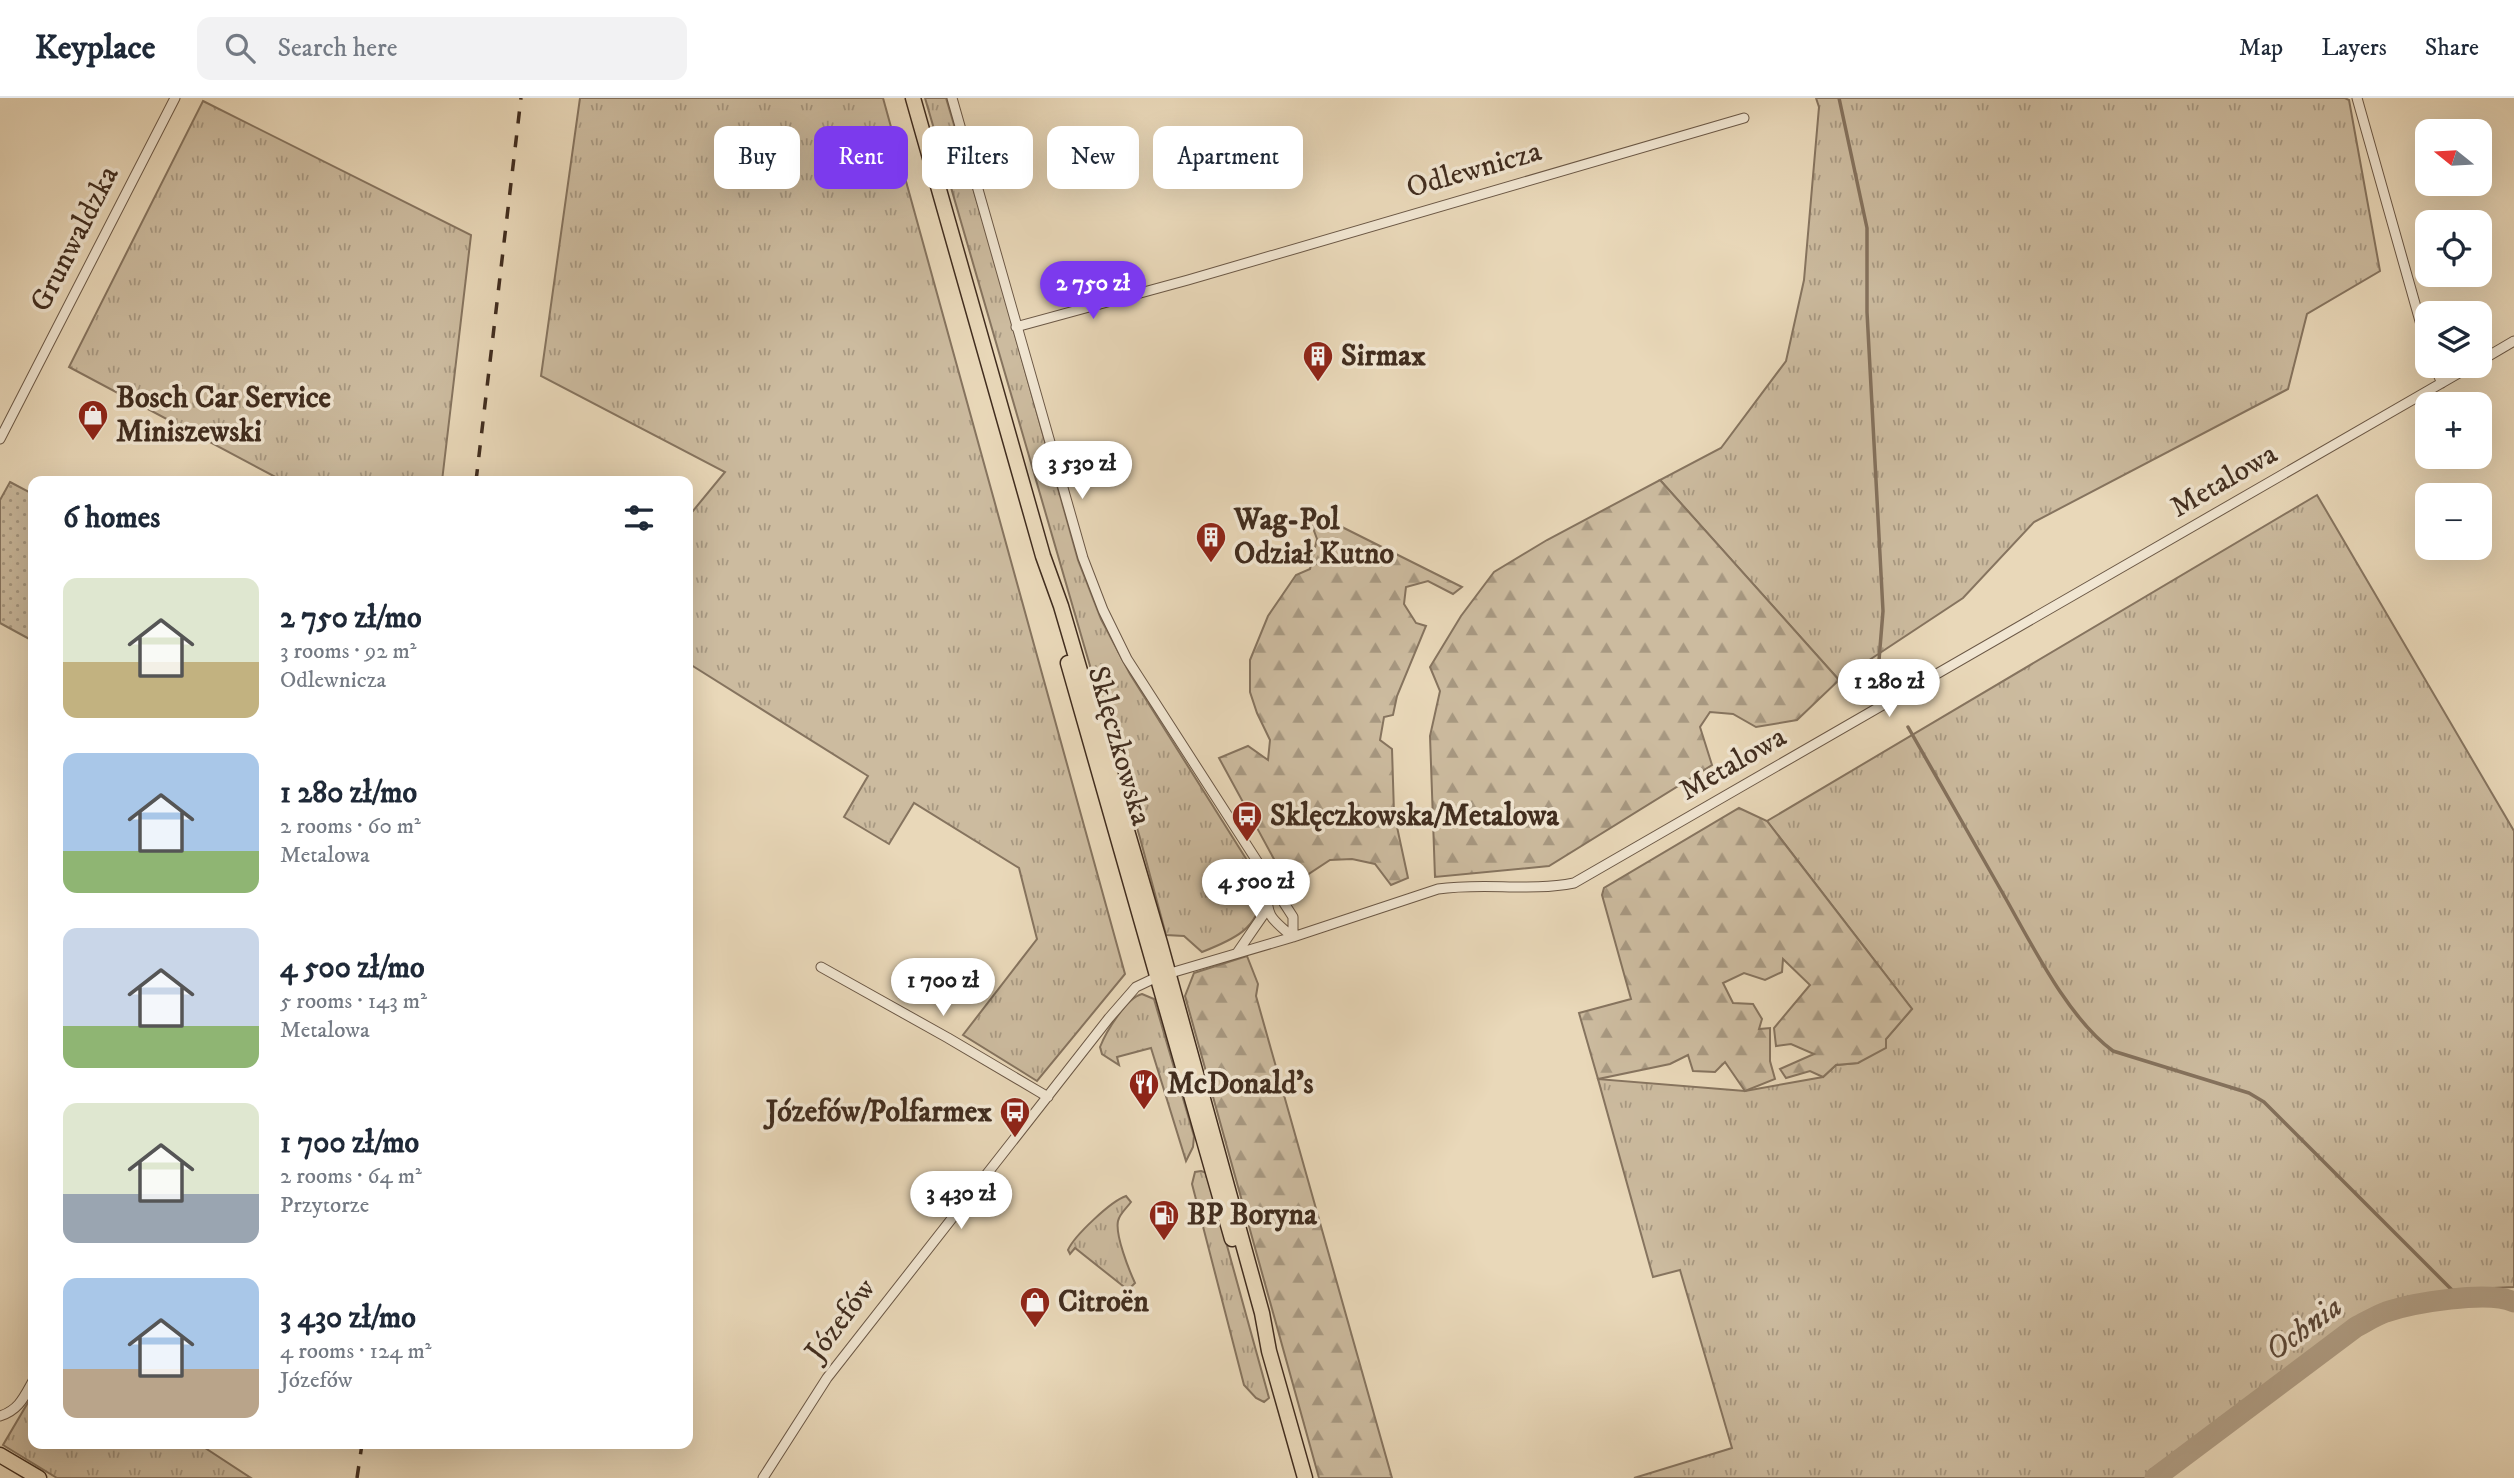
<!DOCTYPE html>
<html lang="en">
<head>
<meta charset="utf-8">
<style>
  :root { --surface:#fff; --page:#f2f2f3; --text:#1f2937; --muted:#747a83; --line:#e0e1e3; --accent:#7c3aed }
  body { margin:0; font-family:"IM FELL DW Pica",serif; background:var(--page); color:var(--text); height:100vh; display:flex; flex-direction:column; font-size:26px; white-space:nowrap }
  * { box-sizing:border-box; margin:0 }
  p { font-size:23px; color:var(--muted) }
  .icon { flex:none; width:38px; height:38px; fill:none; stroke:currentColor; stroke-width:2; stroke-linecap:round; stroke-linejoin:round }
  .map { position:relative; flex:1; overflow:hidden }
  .details { position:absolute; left:28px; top:378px; width:665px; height:973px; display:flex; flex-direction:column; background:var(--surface); border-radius:14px; box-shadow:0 7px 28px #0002 }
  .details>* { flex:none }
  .guide { position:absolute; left:714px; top:28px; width:665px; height:63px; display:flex; gap:14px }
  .needle { width:46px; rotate:288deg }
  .controls { position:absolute; left:2415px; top:21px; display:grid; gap:14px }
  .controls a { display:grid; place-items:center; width:77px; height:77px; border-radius:14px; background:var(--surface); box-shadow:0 7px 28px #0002; font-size:35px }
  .price { position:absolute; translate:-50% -60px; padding:0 16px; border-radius:24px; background:#fff; color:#222; font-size:23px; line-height:46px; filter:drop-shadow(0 2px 4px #0008) }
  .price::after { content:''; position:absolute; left:50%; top:42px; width:21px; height:16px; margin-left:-10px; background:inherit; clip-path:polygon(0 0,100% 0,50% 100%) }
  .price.current { background:var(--accent); color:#fff }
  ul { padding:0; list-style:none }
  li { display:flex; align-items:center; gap:21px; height:175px; padding:0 35px }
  li span { display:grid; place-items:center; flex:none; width:196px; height:140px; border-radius:14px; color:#555 }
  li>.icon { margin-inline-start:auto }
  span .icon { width:84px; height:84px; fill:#fffc; stroke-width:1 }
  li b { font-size:30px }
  h2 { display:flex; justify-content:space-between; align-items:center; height:84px; padding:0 35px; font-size:30px }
  .chip { padding:0 24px; border-radius:14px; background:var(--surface); box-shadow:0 7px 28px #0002; font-size:24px; line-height:63px }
  .chip.current { background:var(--accent); color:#fff }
  header { display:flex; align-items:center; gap:42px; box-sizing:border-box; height:98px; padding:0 35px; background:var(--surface); border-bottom:2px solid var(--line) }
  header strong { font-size:33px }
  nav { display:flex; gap:38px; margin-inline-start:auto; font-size:24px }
  .search { width:490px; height:63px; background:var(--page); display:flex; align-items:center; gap:18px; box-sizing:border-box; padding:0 24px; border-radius:14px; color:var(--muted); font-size:26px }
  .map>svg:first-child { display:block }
  .grass { fill:url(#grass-tufts); stroke:#86745f; stroke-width:2 }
  .forest { fill:url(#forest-firs); stroke:#86745f; stroke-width:2 }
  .park { fill:url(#park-dots); stroke:#86745f; stroke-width:2 }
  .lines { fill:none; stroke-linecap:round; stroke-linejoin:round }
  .stream { stroke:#84715c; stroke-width:3.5 }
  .river { stroke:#b09e85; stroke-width:21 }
  .street-casing { stroke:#6b5846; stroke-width:11 }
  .primary-casing { stroke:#412d1f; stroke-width:17 }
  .street { stroke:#f1e6d2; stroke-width:9 }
  .primary { stroke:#e9d8b9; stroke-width:14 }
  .rail { stroke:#412d1f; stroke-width:3.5; stroke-dasharray:12 12; stroke-linecap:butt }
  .labels { text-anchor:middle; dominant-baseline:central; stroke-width:7; stroke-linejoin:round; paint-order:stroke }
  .street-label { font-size:30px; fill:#412d1f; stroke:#f1e6d2 }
  .poi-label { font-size:30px; font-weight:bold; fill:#412d1f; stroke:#f1e6d2; text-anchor:start }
  .water-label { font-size:32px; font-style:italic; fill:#5d4938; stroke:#f1e6d2 }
</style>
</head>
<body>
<header>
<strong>Keyplace</strong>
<div class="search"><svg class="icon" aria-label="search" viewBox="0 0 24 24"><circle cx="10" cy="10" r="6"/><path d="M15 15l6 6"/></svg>Search here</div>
<nav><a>Map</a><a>Layers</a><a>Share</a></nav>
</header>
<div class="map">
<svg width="2514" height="1380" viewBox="0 0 2514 1380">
  <defs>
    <pattern id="grass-tufts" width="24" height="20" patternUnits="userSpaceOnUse" patternTransform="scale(1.75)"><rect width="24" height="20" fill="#ccbb9f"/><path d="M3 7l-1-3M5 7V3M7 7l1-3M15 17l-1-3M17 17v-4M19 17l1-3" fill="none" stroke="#a79881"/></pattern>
    <pattern id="forest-firs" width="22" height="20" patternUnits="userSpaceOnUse" patternTransform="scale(1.75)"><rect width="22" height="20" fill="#ccbb9f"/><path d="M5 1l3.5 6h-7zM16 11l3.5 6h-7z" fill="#a79881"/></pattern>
    <pattern id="park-dots" width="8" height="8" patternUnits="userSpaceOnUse" patternTransform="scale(1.75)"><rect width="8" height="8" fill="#ccbb9f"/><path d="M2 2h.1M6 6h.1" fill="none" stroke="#a79881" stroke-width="1.8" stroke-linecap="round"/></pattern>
  </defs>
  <rect width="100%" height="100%" fill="#e9d8b9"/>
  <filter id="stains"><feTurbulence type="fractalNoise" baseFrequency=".00286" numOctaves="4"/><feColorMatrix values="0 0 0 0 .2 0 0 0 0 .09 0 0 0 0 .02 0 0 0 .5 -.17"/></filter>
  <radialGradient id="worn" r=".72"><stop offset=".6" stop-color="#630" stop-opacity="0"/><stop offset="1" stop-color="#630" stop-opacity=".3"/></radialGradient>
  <path class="grass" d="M580,0H883L1125,876L1037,983L963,937L1037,841L1019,770L914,705L889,746L844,719L868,678L688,565V419L725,374L541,278Z
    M925,0H946L989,143L1078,462L1101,521L1130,576L1250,767C1254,775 1260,785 1260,794C1263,830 1230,843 1202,854L1184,838L1166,837L1140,740Z
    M1816,0H2345L2349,2L2380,173L2307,216L2288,291L2034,424L1963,500L1839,582L1660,382L1721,350L1786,263L1804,182L1819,9Z
    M203,3L471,137L442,383H283L69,269Z
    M2317,397L2514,733V1189L2450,1192L2449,1198L2376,1215L2349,1227L2203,1340L2147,1380H1634L1732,1350L1680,1172L1653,1179L1598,981L1745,993L1823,979L1836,967L1858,965L1886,941L1912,911L1767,723Z
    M1142,896L1154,901L1194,1038L1193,1049L1186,1063L1151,950L1117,959L1119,967L1102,956L1100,949C1106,934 1126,900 1142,896Z
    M1201,1073L1207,1075L1269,1300L1264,1304L1256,1300L1244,1287L1192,1086L1195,1074Z
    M1126,1098L1131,1104C1126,1111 1120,1115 1118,1123C1115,1137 1129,1172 1135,1185L1128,1192L1075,1150L1070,1156L1068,1152C1074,1138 1111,1103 1126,1098Z
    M33,1296V1346H199L251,1380H57L3,1347Z"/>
  <path class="forest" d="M1660,382L1839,582L1797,622L1756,629L1733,616L1710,614L1700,629L1712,667L1549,768L1435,779L1430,638L1440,593L1430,569L1461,518L1494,474L1547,442Z
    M1306,411L1462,489L1453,496L1428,483L1406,489L1404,506L1416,525L1426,528L1397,598L1393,617L1384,619L1380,642L1392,651L1394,715L1408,780L1391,787L1375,766L1352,761L1330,762L1304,779L1275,763L1219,660L1248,648L1268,662L1270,642L1257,615L1250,594V562L1268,518L1296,477L1310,471L1317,441Z
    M1739,710L1767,723L1912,911L1886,941V950L1858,965L1836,967L1823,979L1810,973L1786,980L1780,971L1814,956L1791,946L1776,948L1774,930L1810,887L1783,861L1782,874L1765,882L1744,875L1723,885L1733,905L1753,906L1762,921L1759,931L1770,930V963L1775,981L1745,993L1725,964L1715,974L1693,973L1688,957L1670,966L1598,981L1579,915L1631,901L1602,797L1604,790Z
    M1247,858L1258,886L1256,898L1392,1380H1319L1185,898L1194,875Z"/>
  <path class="park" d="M10,384L33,396V543L0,525V402Z"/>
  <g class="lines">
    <path class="stream" d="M1839,0L1867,130V214L1883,513L1879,562L1882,582
      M1908,629C1941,686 1973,744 2006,801C2033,849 2069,921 2113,953L2249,995L2264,1004L2461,1201"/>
    <path class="river" d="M2155,1380L2356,1229C2366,1224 2375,1218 2386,1214C2413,1205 2488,1192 2514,1204"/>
    <g class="street-casing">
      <path id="street" d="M952,0L1083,460L1103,512L1127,561L1293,819V839
        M2357,0L2427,248
        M1016,229L1188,182L1744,20
        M2480,263L2514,243
        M2434,268L2442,285
        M0,341L175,0
        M1265,782C1268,816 1265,817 1293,839
        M1237,855L1268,810
        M821,869L948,940L1048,999
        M0,1318C19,1312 24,1299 33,1283
        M763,1380L827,1280L1109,920L1136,889L1157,879L1293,839L1438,791C1484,784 1529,794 1574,785L2471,268"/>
    </g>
    <g class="primary-casing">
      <path id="primary" d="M913,0L1043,458L1061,508L1160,845L1262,1215L1269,1253L1305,1380
        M1068,565L1232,1141
        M0,1357L39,1380"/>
    </g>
    <use href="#street" class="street"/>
    <use href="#primary" class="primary"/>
    <path class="rail" d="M476,383L521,0
      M357,1380L362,1346"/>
  </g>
  <defs>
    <g id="building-pin" transform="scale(1.575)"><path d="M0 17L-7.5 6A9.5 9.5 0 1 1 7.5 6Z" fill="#8f2418" stroke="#f1e6d2"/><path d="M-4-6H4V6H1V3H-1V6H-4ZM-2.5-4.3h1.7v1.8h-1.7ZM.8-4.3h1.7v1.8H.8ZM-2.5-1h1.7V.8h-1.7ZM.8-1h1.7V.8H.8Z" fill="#fff"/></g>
    <g id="shop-pin" transform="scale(1.575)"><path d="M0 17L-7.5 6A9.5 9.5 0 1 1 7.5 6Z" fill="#8f2418" stroke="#f1e6d2"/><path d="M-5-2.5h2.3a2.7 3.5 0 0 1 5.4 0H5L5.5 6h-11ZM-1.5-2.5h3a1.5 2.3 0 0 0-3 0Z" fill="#fff"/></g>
    <g id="bus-pin" transform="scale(1.575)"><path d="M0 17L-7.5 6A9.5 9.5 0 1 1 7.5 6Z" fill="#8f2418" stroke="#f1e6d2"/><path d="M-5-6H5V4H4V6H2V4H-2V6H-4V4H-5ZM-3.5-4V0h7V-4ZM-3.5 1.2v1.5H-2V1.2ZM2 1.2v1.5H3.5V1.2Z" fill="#fff"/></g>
    <g id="restaurant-pin" transform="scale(1.575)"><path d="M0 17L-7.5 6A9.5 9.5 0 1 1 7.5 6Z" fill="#8f2418" stroke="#f1e6d2"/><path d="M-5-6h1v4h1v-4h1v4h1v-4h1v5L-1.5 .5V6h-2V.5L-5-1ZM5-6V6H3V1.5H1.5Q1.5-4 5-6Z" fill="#fff"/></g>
    <g id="fuel-pin" transform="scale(1.575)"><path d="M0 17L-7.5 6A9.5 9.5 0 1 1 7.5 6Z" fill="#8f2418" stroke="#f1e6d2"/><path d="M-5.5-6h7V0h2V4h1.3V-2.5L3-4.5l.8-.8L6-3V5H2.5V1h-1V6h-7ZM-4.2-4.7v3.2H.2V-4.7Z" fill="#fff"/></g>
  </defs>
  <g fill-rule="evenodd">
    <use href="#building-pin" x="1318" y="258"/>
    <use href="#shop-pin" x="93" y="317"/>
    <use href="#building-pin" x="1211" y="439"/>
    <use href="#bus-pin" x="1247" y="718"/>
    <use href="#restaurant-pin" x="1144" y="986"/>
    <use href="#bus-pin" x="1015" y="1014"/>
    <use href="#fuel-pin" x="1164" y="1117"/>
    <use href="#shop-pin" x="1035" y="1204"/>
  </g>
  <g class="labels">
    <g class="street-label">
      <text transform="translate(1474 72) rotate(-16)">Odlewnicza</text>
      <text transform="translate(75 141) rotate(-63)">Grunwaldzka</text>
      <text transform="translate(2224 383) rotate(-30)">Metalowa</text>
      <text transform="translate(1119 648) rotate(74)">Sklęczkowska</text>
      <text transform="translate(1733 666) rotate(-30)">Metalowa</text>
      <text transform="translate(841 1222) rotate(-53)">Józefów</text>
    </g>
    <g class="poi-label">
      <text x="1341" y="258">Sirmax</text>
      <text x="116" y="300">Bosch Car Service<tspan x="116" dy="34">Miniszewski</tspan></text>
      <text x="1234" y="422">Wag-Pol<tspan x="1234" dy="34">Odział Kutno</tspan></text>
      <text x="1270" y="718">Sklęczkowska/Metalowa</text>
      <text x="1167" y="986">McDonald's</text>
      <text x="992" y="1014" text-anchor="end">Józefów/Polfarmex</text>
      <text x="1187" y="1117">BP Boryna</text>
      <text x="1058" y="1204">Citroën</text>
    </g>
    <g class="water-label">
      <text transform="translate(2304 1231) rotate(-36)">Ochnia</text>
    </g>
  </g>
  <rect width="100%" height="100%" filter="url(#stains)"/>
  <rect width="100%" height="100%" fill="url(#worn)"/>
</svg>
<div class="controls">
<a><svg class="needle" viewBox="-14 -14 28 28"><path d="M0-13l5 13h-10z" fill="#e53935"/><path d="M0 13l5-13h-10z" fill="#747a83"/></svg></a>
<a><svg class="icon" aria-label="locate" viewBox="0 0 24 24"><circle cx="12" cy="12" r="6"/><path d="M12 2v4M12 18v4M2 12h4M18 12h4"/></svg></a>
<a><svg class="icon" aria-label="layers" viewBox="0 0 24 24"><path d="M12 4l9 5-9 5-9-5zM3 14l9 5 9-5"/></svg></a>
<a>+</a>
<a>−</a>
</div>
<b class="price current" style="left:1093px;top:223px">2 750 zł</b>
<b class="price" style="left:1082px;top:403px">3 530 zł</b>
<b class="price" style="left:1889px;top:621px">1 280 zł</b>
<b class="price" style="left:1256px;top:821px">4 500 zł</b>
<b class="price" style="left:943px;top:920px">1 700 zł</b>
<b class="price" style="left:961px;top:1133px">3 430 zł</b>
<div class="guide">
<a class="chip">Buy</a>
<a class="chip current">Rent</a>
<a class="chip">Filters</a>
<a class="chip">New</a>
<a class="chip">Apartment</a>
</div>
<section class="details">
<h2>6 homes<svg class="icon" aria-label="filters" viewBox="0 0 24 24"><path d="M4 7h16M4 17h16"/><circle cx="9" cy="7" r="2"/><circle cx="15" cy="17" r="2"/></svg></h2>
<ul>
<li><span style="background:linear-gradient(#dfe7d0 60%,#c2b280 0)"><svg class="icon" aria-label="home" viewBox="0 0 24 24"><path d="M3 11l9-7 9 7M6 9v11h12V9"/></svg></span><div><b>2 750 zł/mo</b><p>3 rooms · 92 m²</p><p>Odlewnicza</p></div></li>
<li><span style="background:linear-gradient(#a9c7e8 70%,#8fb573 0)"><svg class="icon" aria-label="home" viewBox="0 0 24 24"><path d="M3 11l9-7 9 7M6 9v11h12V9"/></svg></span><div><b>1 280 zł/mo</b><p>2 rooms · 60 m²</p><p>Metalowa</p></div></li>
<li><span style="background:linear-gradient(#c9d6e8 70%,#8fb573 0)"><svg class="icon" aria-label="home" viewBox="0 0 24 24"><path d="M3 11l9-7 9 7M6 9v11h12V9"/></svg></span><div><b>4 500 zł/mo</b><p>5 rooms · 143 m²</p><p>Metalowa</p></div></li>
<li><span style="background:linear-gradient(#dfe7d0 65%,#9aa5b1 0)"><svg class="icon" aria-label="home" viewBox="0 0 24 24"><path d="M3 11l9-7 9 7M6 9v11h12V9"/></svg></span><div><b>1 700 zł/mo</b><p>2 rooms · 64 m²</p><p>Przytorze</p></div></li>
<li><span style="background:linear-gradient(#a9c7e8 65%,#b9a48a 0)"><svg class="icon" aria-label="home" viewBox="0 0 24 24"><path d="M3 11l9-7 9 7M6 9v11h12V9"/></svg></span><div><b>3 430 zł/mo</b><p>4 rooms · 124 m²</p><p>Józefów</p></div></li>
</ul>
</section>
</div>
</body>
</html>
